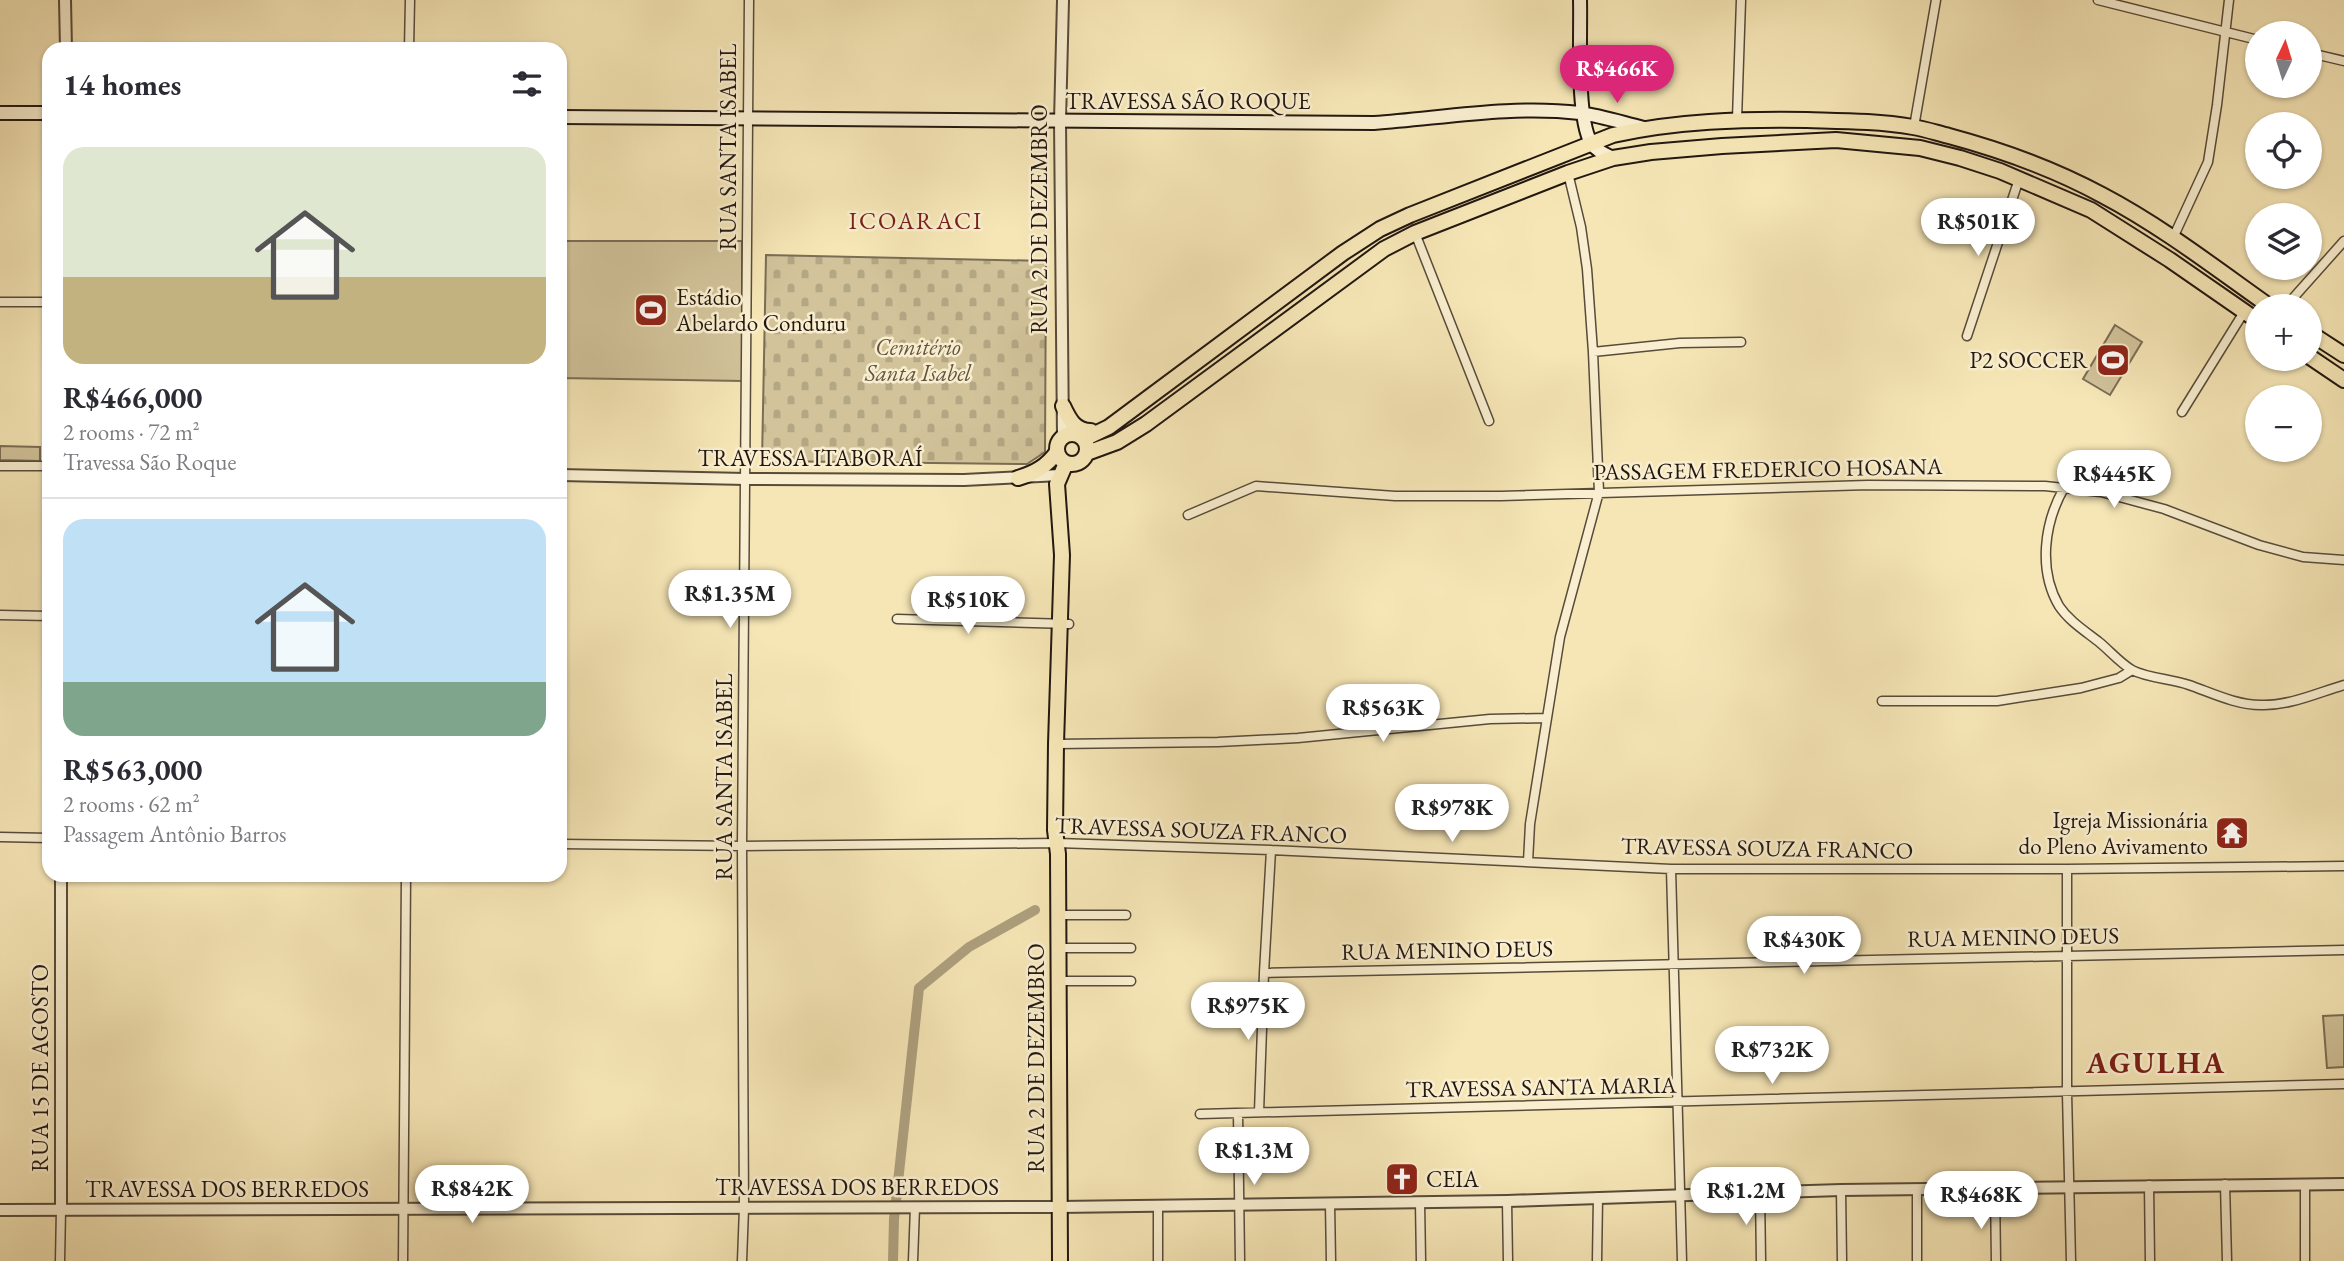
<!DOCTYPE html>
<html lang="en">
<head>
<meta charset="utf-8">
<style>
  :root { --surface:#fff; --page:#f7f7f7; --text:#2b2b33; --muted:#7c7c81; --line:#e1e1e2; --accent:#db2777 }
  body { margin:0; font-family:"EB Garamond",serif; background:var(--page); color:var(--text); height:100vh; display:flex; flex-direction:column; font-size:26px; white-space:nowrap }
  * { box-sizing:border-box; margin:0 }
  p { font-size:23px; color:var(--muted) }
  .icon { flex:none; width:38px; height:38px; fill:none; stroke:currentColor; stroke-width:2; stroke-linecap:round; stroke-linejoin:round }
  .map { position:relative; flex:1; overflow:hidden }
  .details { position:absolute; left:42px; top:42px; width:525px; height:840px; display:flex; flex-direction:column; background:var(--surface); border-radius:21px; box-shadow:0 2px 5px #0004 }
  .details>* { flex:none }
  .needle { width:46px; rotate:4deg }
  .buttons { position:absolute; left:2245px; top:21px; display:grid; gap:14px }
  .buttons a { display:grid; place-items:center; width:77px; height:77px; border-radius:50%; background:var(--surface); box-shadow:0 2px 5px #0004; font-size:35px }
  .price { position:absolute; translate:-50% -60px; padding:0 16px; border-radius:24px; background:#fff; color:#222; font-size:23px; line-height:46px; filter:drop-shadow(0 2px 4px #0008) }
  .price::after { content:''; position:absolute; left:50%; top:42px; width:21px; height:16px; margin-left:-10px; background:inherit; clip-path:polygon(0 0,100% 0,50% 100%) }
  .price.current { background:var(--accent); color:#fff }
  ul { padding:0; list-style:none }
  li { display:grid; align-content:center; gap:14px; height:371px; padding:0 21px }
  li+li { border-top:2px solid var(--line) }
  li span { display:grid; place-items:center; height:217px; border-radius:21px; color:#555 }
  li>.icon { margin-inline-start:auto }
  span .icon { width:126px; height:126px; fill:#fffc; stroke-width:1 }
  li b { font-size:30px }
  h2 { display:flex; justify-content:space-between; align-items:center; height:84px; padding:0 21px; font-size:30px }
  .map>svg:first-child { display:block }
  .cemetery { fill:url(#cemetery-stones); stroke:#7a6d55; stroke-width:2 }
  .green { fill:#d2c39a; stroke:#7a6d55; stroke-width:2 }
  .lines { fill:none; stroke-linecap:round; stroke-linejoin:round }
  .canal { stroke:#aea07e; stroke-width:10 }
  .minor-casing { stroke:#574b3a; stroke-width:11 }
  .tertiary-casing { stroke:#574b3a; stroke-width:14 }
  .secondary-casing { stroke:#221710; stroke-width:16 }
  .primary-casing { stroke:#221710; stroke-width:18 }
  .minor { stroke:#f9efd0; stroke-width:8 }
  .tertiary { stroke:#f9efd0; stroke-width:10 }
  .secondary { stroke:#f9efd0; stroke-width:12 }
  .primary { stroke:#f6e6b6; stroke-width:14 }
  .labels { text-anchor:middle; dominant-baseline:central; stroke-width:5; stroke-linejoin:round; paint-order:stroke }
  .street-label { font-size:23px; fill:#221710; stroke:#f9efd0 }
  .poi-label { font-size:23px; fill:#221710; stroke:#f9efd0; text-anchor:start }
  .park-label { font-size:23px; font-style:italic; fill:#605340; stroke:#f9efd0 }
  .neighbourhood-label { font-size:24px; letter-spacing:2px; fill:#7a1f14; stroke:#f9efd0 }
  .district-label { font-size:30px; font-weight:bold; letter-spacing:2px; fill:#7a1f14; stroke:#f9efd0 }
</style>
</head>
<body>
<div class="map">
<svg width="2344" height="1261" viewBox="0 0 2344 1261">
  <defs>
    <pattern id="cemetery-stones" width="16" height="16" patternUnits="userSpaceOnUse" patternTransform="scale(1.75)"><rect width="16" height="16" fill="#d2c39a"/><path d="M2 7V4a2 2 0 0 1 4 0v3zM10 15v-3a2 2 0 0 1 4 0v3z" fill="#b4a784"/></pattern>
  </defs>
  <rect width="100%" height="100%" fill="#f6e6b6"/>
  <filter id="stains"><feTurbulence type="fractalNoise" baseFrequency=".00286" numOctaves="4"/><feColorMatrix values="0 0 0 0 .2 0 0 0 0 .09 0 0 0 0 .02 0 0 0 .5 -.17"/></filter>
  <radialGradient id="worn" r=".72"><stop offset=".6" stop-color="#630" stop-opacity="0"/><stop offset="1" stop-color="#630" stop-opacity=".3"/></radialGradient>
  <path class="cemetery" d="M766,255L1046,261L1045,452L1027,464L762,461Z"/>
  <path class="green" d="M560,241H742V381L560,378Z
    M2115,325L2142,342L2110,395L2083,379Z
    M0,446L40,447V461L0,460Z
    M2344,1015V1067L2327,1068L2323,1016Z"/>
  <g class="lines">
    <path class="canal" d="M893,1261L894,1219L919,988L969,947L1035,910"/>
    <g class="minor-casing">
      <path id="minor" d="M2098,0L2258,40
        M409,49L410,0
        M2310,53L2344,61
        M1737,119L1741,0
        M1914,127L1936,0
        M1415,233L1489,421
        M2173,238L2208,162L2217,105L2229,0
        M0,302H49
        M2286,306L2344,241
        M1967,336L2019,179
        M1593,352L1680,343L1741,342
        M2182,412L2244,312
        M0,466H49
        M2064,488C2044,523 2038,570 2059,606C2069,621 2085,631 2099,642C2109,650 2120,663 2132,670C2147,678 2172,679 2189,685C2212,693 2236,705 2261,705C2289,706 2317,693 2344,685
        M1188,515L1256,486L1395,496H1501L1868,485L2045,486L2101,492L2164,509L2259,545L2303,557L2344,560
        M0,615L49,616
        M897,619L1069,624
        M1882,701H1997L2081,688L2119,678L2132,670
        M1056,744L1218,742L1298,738L1490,719L1547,718
        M0,837L49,838
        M560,844L742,846L1057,843L1271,850L1671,869H2067L2344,866
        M1528,862L1530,824L1560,637L1599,492L1593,352L1587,269L1581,227L1568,173
        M1671,869L1682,1261
        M2067,869V1093L2071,1261
        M1059,915H1126
        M1059,948H1131
        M1264,973L2344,950
        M1059,981H1131
        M1259,1112L1264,973L1271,850
        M1238,1113L1240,1261
        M1200,1114L2344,1084
        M2225,1184L2227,1261
        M2149,1185L2150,1261
        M1995,1189L1996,1261
        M1841,1190L1842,1261
        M1760,1192L1761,1261
        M1507,1201L1508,1261
        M1420,1202L1421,1261
        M1330,1204L1331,1261
        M60,1261L61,1209
        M403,1261L406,875
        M742,1261L744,1208L742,846L749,0
        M913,1261L915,1207
        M1158,1261V1206
        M1597,1261L1598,1197
        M1917,1261V1190
        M2305,1261V1184"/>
    </g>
    <g class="tertiary-casing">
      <path id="tertiary" d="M65,0L66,49
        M1063,437L1060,121L1063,0
        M560,475L746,479L964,480L1060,475
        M61,1209V875
        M0,1210L1059,1207L1507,1201L1841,1190L2344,1184"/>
    </g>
    <g class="secondary-casing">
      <path id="secondary" d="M1580,0C1581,34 1576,116 1591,143C1596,151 1605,154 1613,158
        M0,113H49
        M560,117L1374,123C1443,118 1511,105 1580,113C1602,116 1623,123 1644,128"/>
    </g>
    <g class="primary-casing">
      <path id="primary" d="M2310,333L2344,355
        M2310,357L2344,380
        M1063,406C1069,419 1075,431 1091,431
        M1057 449a15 15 0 1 1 30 0a15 15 0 1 1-30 0Z
        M1084,439L1109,427L1343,253L1380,229L1410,215L1613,135C1677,121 1741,119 1807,120C1842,121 1878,121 1913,127C1925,129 1937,133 1949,136C2001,150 2054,169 2102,195C2161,226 2214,267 2269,306
        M1087,453L1117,442L1146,424L1384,249L1415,233L1568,173L1613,158L1651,152L1722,146L1836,140L1920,148L1960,158L2000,171L2091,210L2170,260L2258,321
        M1018,478C1035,473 1047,466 1057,452
        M1060,1261L1058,854L1055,830L1056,744L1062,555L1057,484L1066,463"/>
    </g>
    <use href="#minor" class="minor"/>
    <use href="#tertiary" class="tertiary"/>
    <use href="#secondary" class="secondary"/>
    <use href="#primary" class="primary"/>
  </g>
  <defs>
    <g id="stadium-square" transform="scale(1.75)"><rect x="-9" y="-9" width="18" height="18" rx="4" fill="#8f2418" stroke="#f9efd0"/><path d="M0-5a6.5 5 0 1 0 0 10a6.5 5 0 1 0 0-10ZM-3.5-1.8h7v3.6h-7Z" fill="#fff"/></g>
    <g id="temple-square" transform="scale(1.75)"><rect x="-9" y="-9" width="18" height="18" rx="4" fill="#8f2418" stroke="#f9efd0"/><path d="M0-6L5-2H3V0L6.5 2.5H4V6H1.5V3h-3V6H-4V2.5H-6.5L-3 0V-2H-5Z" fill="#fff"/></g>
    <g id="church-square" transform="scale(1.75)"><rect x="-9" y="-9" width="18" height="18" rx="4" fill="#8f2418" stroke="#f9efd0"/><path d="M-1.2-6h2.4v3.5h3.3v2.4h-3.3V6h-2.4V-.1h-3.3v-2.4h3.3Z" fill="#fff"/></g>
  </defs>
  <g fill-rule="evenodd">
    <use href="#stadium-square" x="651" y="310"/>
    <use href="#stadium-square" x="2113" y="360"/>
    <use href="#temple-square" x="2232" y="833"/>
    <use href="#church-square" x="1402" y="1179"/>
  </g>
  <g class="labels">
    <g class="street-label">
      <text x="1188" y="101">TRAVESSA SÃO ROQUE</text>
      <text transform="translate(728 147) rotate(-90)">RUA SANTA ISABEL</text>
      <text transform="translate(1039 219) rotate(-90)">RUA 2 DE DEZEMBRO</text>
      <text x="810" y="458">TRAVESSA ITABORAÍ</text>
      <text transform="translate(1768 469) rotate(-1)">PASSAGEM FREDERICO HOSANA</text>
      <text transform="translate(724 777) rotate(-90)">RUA SANTA ISABEL</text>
      <text transform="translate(1201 830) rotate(2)">TRAVESSA SOUZA FRANCO</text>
      <text transform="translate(1767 848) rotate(1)">TRAVESSA SOUZA FRANCO</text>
      <text transform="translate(2013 937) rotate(-1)">RUA MENINO DEUS</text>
      <text transform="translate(1447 950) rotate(-1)">RUA MENINO DEUS</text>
      <text transform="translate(1036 1058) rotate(-90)">RUA 2 DE DEZEMBRO</text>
      <text transform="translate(40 1068) rotate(-90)">RUA 15 DE AGOSTO</text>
      <text transform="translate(1541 1087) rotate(-1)">TRAVESSA SANTA MARIA</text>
      <text x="857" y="1187">TRAVESSA DOS BERREDOS</text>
      <text x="227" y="1189">TRAVESSA DOS BERREDOS</text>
    </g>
    <g class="poi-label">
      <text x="676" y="297">Estádio<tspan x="676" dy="26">Abelardo Conduru</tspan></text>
      <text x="2088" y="360" text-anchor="end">P2 SOCCER</text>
      <text x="2208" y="820" text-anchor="end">Igreja Missionária<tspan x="2208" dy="26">do Pleno Avivamento</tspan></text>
      <text x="1426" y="1179">CEIA</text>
    </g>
    <g class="park-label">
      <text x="918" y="347">Cemitério<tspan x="918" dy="26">Santa Isabel</tspan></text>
    </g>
    <g class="neighbourhood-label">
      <text x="916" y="220">ICOARACI</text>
    </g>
    <g class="district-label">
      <text x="2156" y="1062">AGULHA</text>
    </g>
  </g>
  <rect width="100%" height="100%" filter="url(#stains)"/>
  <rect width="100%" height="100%" fill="url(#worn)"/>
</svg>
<div class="buttons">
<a><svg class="needle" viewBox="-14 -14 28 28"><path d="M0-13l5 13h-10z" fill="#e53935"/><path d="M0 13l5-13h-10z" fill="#7c7c81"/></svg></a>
<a><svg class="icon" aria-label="locate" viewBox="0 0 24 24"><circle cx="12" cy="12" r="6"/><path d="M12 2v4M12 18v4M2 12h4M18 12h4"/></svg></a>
<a><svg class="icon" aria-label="layers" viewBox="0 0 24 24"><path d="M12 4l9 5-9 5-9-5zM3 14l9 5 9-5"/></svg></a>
<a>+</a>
<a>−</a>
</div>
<b class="price current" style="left:1617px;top:105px">R$466K</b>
<b class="price" style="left:1978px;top:258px">R$501K</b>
<b class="price" style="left:2114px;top:510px">R$445K</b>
<b class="price" style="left:730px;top:630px">R$1.35M</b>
<b class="price" style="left:968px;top:636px">R$510K</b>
<b class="price" style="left:1383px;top:744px">R$563K</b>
<b class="price" style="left:1452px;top:844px">R$978K</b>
<b class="price" style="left:1804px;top:976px">R$430K</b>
<b class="price" style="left:1248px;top:1042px">R$975K</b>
<b class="price" style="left:1772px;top:1086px">R$732K</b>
<b class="price" style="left:1254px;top:1187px">R$1.3M</b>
<b class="price" style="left:472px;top:1225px">R$842K</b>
<b class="price" style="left:1746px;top:1227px">R$1.2M</b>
<b class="price" style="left:1981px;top:1231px">R$468K</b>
<section class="details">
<h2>14 homes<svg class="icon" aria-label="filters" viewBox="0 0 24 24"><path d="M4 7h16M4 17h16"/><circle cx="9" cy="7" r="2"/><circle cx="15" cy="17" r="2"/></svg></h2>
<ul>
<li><span style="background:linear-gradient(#dfe7d0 60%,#c2b280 0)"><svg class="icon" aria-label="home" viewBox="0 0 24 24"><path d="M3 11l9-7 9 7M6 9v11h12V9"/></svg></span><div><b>R$466,000</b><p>2 rooms · 72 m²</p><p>Travessa São Roque</p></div></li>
<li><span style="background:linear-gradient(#bfe0f5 75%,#7fa58c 0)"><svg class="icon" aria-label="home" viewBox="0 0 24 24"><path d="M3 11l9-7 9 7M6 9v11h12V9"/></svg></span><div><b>R$563,000</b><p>2 rooms · 62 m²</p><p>Passagem Antônio Barros</p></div></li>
</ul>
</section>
</div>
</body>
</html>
